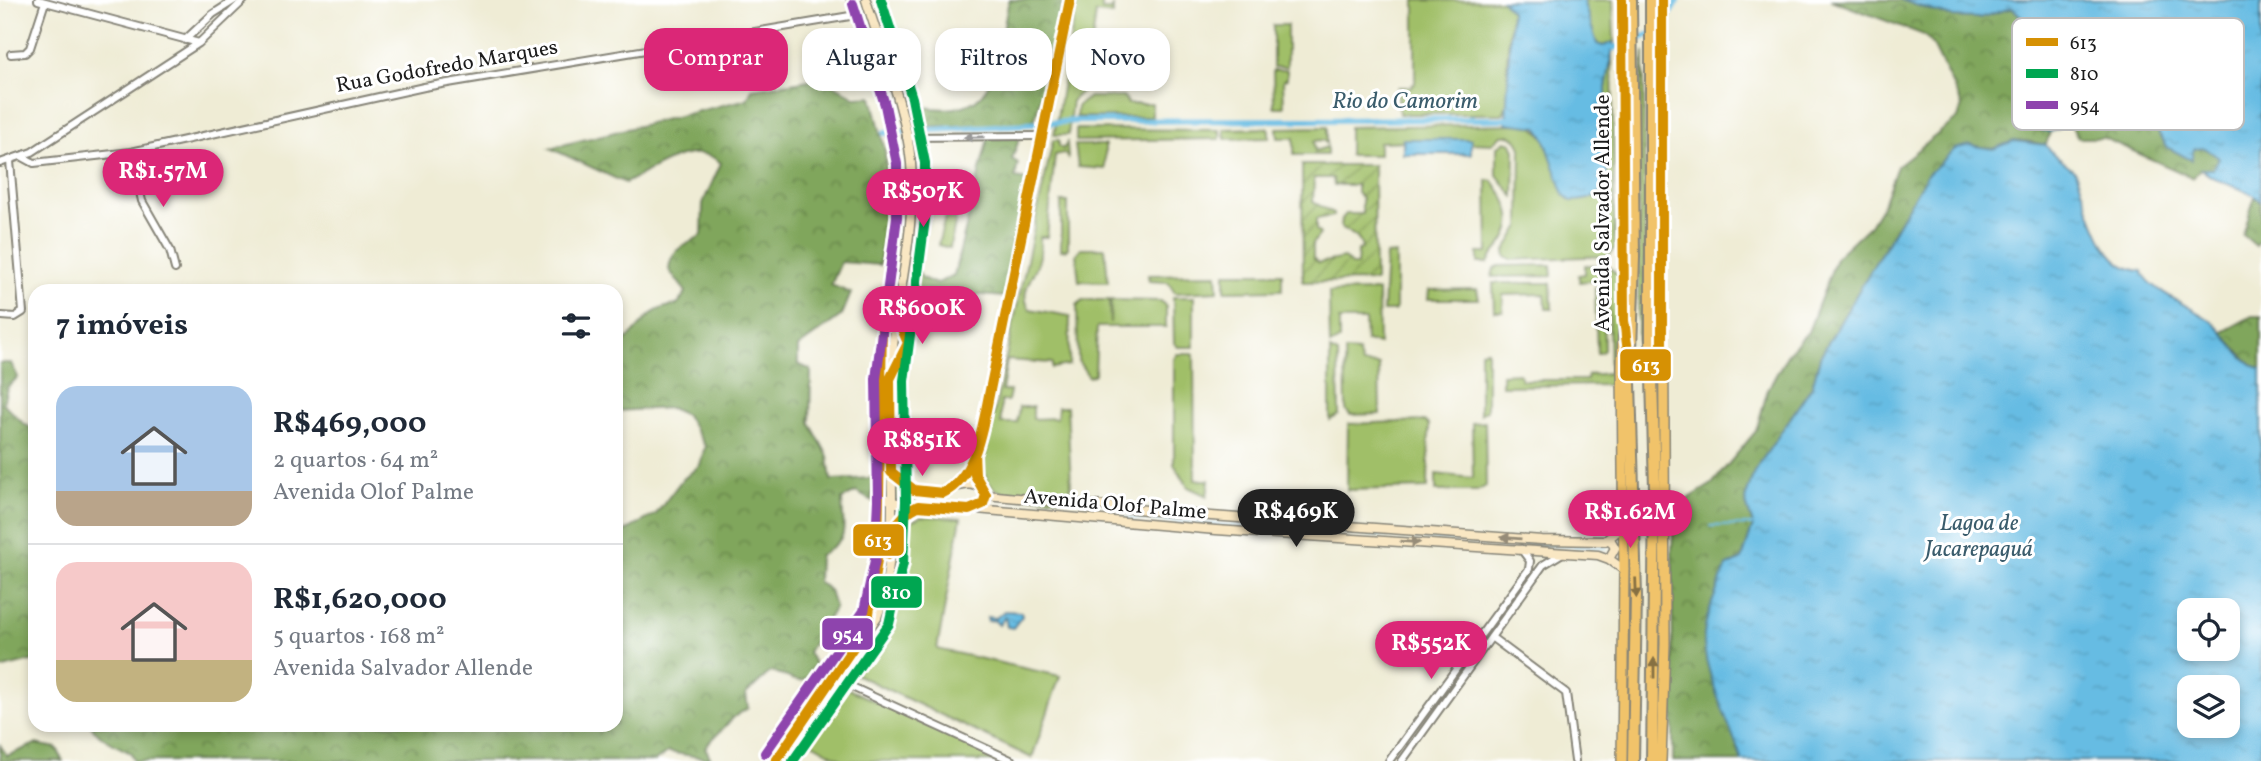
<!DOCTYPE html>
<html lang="pt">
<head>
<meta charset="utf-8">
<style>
  :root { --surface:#fff; --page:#f6f6f7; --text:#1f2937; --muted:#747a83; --line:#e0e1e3; --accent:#db2777 }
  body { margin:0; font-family:Vollkorn,serif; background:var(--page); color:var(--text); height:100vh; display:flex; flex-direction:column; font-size:26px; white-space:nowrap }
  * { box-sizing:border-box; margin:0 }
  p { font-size:23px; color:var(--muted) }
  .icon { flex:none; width:38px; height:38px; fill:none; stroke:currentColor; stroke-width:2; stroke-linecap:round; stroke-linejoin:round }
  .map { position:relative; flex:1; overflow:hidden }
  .side { position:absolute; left:28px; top:284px; width:595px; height:448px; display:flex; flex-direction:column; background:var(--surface); border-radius:21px; box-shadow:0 4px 10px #0003 }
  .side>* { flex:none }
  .banner { position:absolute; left:644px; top:28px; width:665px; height:63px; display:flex; gap:14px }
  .tools { position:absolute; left:2177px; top:598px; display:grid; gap:14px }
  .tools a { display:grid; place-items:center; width:63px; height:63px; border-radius:14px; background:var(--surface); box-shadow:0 4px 10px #0003; font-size:35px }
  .price { position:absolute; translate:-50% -60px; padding:0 16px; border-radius:24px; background:var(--accent); color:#fff; font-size:23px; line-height:46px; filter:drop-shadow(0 2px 4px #0008) }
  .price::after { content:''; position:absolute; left:50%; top:42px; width:21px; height:16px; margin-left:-10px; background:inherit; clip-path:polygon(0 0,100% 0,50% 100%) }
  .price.active { background:#222; color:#fff }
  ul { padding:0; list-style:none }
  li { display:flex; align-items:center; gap:21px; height:175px; padding:0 28px }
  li+li { border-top:2px solid var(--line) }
  li span { display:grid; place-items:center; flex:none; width:196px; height:140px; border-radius:21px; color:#555 }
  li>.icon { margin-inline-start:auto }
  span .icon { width:84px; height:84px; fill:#fffc; stroke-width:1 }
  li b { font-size:30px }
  h2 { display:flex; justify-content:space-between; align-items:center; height:84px; padding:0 28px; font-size:30px }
  .tag { padding:0 24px; border-radius:21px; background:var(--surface); box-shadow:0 4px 10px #0003; font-size:24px; line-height:63px }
  .tag.active { background:var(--accent); color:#fff }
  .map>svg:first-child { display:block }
  .green { fill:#a0bf67; stroke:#5e6e42; stroke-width:2 }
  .forest { fill:url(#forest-crowns); stroke:#4e613c; stroke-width:2 }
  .garden { fill:url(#garden-furrows); stroke:#5e6e42; stroke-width:2; fill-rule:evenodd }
  .water { fill:url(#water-ripples); stroke:#416c80; stroke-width:2; fill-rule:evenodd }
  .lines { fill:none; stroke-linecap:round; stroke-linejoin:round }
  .stream { stroke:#66bce3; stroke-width:2 }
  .canal { stroke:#66bce3; stroke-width:6 }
  .street-casing { stroke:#868478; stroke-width:10 }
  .secondary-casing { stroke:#868478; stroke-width:11 }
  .primary-casing { stroke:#868478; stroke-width:12 }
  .highway-casing { stroke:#868478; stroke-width:14 }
  .street { stroke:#fff; stroke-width:6 }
  .secondary { stroke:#f9e7c3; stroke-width:8 }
  .primary { stroke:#f1c36a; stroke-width:9 }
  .highway { stroke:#f1c36a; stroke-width:10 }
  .bus-1-casing { stroke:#fff; stroke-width:16 }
  .bus-2-casing { stroke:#fff; stroke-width:16 }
  .bus-3-casing { stroke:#fff; stroke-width:16 }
  .bus-1 { stroke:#d69104; stroke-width:10 }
  .bus-2 { stroke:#00a651; stroke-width:10 }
  .bus-3 { stroke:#8e44ad; stroke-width:10 }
  .oneway { fill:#999 }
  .oneway2 { fill:#968c78 }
  .oneway3 { fill:#867043 }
  .labels { text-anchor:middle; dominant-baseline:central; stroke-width:6; stroke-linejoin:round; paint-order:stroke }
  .street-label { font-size:21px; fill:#1c1c1c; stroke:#fff }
  .water-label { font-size:23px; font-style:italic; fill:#3a5c6c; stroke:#fff }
  .key { fill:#fff; stroke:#bbb; stroke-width:2 }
  .key-label { font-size:19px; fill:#1c1c1c }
  .line-badge { stroke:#fff; stroke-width:2.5 }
  .badge-label { font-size:19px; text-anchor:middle; font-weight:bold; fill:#fff }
</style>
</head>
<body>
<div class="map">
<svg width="2261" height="761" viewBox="0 0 2261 761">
  <defs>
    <pattern id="forest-crowns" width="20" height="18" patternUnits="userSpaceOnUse" patternTransform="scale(1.75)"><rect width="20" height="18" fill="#80a65c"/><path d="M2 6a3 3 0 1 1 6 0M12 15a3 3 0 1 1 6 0" fill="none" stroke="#68864b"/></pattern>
    <pattern id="garden-furrows" width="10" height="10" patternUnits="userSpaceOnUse" patternTransform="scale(1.75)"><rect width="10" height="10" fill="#a0bf67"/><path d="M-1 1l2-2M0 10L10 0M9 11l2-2" fill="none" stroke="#829a54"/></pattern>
    <pattern id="water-ripples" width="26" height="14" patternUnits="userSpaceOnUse" patternTransform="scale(1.75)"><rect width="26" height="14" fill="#66bce3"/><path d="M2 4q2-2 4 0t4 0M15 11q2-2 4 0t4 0" fill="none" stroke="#58a1c2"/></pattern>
  </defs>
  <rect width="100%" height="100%" fill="#fff"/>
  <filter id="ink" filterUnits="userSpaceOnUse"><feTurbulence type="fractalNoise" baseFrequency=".0143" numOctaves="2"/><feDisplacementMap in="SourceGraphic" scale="14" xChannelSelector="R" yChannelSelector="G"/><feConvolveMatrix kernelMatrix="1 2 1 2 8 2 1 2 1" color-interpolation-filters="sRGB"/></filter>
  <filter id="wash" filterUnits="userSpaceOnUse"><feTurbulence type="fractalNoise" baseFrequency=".00686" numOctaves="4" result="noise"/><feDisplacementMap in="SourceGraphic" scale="28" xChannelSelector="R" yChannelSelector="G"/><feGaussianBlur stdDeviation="1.57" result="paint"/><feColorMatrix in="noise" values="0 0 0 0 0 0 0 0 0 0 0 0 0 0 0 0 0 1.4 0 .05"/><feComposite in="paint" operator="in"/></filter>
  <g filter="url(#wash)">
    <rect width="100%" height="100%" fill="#efecd5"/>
    <path class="green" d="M1077,0H1102V10H1111L1113,7V15L1096,13L1086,87L1072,100L1068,135H1054Z
      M1415,0L1505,1L1511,11L1507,61L1509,100L1503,114H1399L1398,87H1410L1415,83Z
      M1583,0H1613L1614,42L1603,46L1597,44Z
      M1273,25H1287V67H1273Z
      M1656,49L1659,270L1656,354Z
      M1644,51L1645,361L1638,359L1640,91Z
      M1612,53L1615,248L1609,256L1511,260L1506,257L1505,251L1520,226L1521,148C1518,138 1511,134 1501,135L1492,144L1471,143V139L1379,142V155H1349V127L1530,124L1544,137L1567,198L1607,179L1606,88Z
      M1273,70H1287V79L1283,80L1284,107H1274Z
      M1089,97H1124L1128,104H1152V117H1076L1077,106Z
      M1327,127V144L1323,140L1314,141L1315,151L1327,147V155H1294V138H1278L1277,128Z
      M1269,128V138L1225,139L1224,129Z
      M1076,129L1220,130V139L1076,141Z
      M1053,140H1059V146L1063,149L1067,143L1068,158L1064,153L1055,155L1047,237H1040C1040,243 1041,249 1040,255C1038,273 1016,291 1030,309L1070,316L1069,365L1052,368V363L1007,360L1002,391H1010L1008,401H1001V423H1017L1019,407H1033V419L1057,418L1058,407H1067L1071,484L1069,495L1065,498C1035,496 984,505 983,464Z
      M1505,141L1512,143L1515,150L1514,197L1497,175V147Z
      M1075,145H1105V169L1078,167Z
      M1487,180L1493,181C1505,197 1518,218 1505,239C1500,248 1492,253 1488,263H1478V253H1488Z
      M1061,202H1068V249L1061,250Z
      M945,218L956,219L950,248L938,245Z
      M1081,248H1105L1108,282L1079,281L1076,254Z
      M1396,254V308L1394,311H1383L1386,255Z
      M1551,265L1552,276L1492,277L1494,269L1499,266Z
      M1585,265L1603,266L1601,280L1580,282L1578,275L1585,274Z
      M1608,266L1617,274L1616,385L1502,386V374L1519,373L1522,380H1587L1588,375L1610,373Z
      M1225,273H1282V290L1225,291Z
      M1217,274L1218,291L1175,293L1168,282L1149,281L1148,275Z
      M1493,283H1551L1552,309H1546L1545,294L1503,295V311H1494Z
      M1595,288L1603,291L1604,350L1600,353H1597Z
      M1477,289L1479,299H1428L1429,290Z
      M1378,291L1379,344L1366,341L1365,320H1339V340L1330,345L1329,292Z
      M1173,297H1194V347H1178L1174,343Z
      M1083,300H1109L1110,323L1111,300L1161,301L1166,307V327H1097L1095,374L1089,377L1078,361L1077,305Z
      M1330,350L1338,354L1339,415L1330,420Z
      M1487,350V410L1480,414V351Z
      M1345,351L1358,352L1362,364L1379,365L1380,414L1350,415L1346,410Z
      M1177,354H1194L1195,480H1209L1207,496L1188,487L1174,464V359Z
      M1425,421L1429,425L1428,488L1347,490L1348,424Z
      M1485,422L1486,486L1477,491H1436V474L1473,478L1472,423Z
      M894,483L916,496L945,495L948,504L896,501Z
      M922,516L961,518L937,649L1060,676L1032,758L855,674L883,632L892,607L901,532L905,524Z
      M842,686L1004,761H844L805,739Z"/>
    <path class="forest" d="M1009,0H1063L1035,119L1026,124L914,127L908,104C1001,125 993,72 1009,0Z
      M1831,0H1901L1951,17L1979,18L2011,8C2041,23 2022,78 2015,102L2031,124L2050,132L2046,145L2026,141H2014L1993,149L1969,145L1927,175L1821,355L1812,386L1754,472L1745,500L1753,525L1742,559L1726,567L1742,761H1673L1672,547L1675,507L1712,484L1756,431L1768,389L1789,352L1808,332L1837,256L1870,225L1883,204L1897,166L1958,118L1962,105L1934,47L1924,35Z
      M2109,65L2143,107L2167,147L2191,160L2193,148H2205L2220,158L2213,169H2200L2193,178L2104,138H2078L2068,120C2076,102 2092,90 2096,71Z
      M822,78L855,97L872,96L885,151L887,182L880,265L841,262L831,285L851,293L842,315L798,347V364L811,370L810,423L828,456L831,480L873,478L872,501L856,492L842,499C843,535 851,536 819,556L818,581L830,591L835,607L808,652L815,665C803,696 788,672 770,672L746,694L748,708L734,717L705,747L711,759L668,752L655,761H134L131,753C115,745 101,739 90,725L616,724V533H622L656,514L681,481L700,465L705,446L686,415L670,408L616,411V348C642,333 642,308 677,305L686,292L669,270C670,248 686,245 702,235L703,203L721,163C694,138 653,170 625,183L550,148L747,99L752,89Z
      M1020,137L1012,159L1018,163L1015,178L1028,180L1004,297L909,289L913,264L922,278L936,284L954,275L988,138Z
      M2255,196L2261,201V240L2256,246L2243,235Z
      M2252,316H2261V369C2243,362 2236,345 2221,333Z
      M0,363H11L18,377L7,388L3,403L24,424L35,430V660L0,669Z
      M35,744L57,748L63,761H0V745L7,756Z"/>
    <path class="garden" d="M1302,165H1374L1375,281L1303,282ZM1314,178H1333L1334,185H1357V193L1362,198V214H1346L1342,219L1341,227C1349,234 1360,235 1362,249L1358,250L1357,265H1351L1344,258L1319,263L1313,258V243L1320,234L1316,230V219L1333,216V213L1313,202Z"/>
    <path class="water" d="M1502,0H1583L1597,44L1603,46L1614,42L1606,88L1607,179C1603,197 1588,201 1571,201L1564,195L1544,137L1537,127L1506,123L1511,11Z
      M1901,0H2261V201C2242,184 2221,187 2201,169H2213L2219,158L2205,148L2194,149L2191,160L2167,147L2143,107L2109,65L2096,71L2093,83L2059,129L2050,132L2037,129L2015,102C2022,78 2041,23 2011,8L1979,18L1951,17Z
      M1403,139H1471V154H1403Z
      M2014,141L2046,145C2054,158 2066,162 2075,171C2079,176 2081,186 2083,192C2094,222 2105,269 2142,271C2150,291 2193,307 2211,321C2229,336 2239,361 2261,369V761H1742C1732,728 1701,668 1704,635C1706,612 1718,589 1726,567L1742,559L1753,525L1745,500L1754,472L1812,386L1821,355L1927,175L1955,149L1969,145L1993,149ZM2189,611H2228V649H2189ZM2189,688H2228V726H2189Z
      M1004,611L1021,612L1022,616L1013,628L1007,627L1005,617L999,625L994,620L988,621L987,617L996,618Z"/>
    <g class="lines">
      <path class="stream" d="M1114,517L1335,533
        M1711,526L1753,525
        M1350,534L1606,548"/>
      <path class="canal" d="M1614,48L1659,31L1678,0
        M885,133L1077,121L1506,119"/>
    </g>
  </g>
  <g filter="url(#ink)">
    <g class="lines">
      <g class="street-casing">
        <path id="street" d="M38,0L199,43
          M185,40L213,14L235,0
          M11,54L25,53L30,48L45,2
          M906,137L1042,136
          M131,152L142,201L170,250L175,269
          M23,157L34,163L131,152L424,87L856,15
          M0,163L32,152L199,43L244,0
          M2,316L15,317L23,312L10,161
          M1491,637L1566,693L1575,761
          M852,687L1013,761
          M1389,761L1529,569L1530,561L1521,549
          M1402,761L1543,565L1561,554"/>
      </g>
      <g class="secondary-casing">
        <path id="secondary" d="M851,0L890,120L901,190L879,357L877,584L868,624
          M892,376C902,360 918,336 897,322
          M972,459L979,486
          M892,473C925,521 968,462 986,495
          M958,485L972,459L993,375L1070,0
          M986,495L1211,516L1542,540L1605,541L1623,527
          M888,499C899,508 969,513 981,506L986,495
          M976,509L1216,530L1598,555L1609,559L1624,570
          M893,536L900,516L912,508
          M1609,559L1615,548L1610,539
          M776,761L877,617C902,551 888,451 890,380C893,308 917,236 911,163C906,109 882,52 866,0"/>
      </g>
      <g class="primary-casing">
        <path id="primary" d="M1622,0L1625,259L1622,367L1624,570L1622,761
          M1661,761L1665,644L1662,0"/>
      </g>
      <g class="highway-casing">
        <path id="highway" d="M1631,0L1634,257L1630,382L1636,596L1633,761
          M1651,0V341L1655,489L1652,761
          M1629,357L1644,366L1662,357
          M1623,527L1640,516L1655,524"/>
      </g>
      <use href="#street" class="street"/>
      <use href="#secondary" class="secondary"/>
      <use href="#primary" class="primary"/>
      <use href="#highway" class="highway"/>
      <g class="bus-1-casing">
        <path id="bus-1" d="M1622,0L1624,321C1628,339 1623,359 1644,366L1662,357V0
          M888,555C892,533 897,516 918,506L969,510L983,504L986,495L975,475L974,451
          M776,761L867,627L878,553L882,327L893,322L900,324L908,343L890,379L891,472L914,490L943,493C977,477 983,423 990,390L1070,0"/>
      </g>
      <g class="bus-2-casing">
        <path id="bus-2" d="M793,761L889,624L903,563L906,501L904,381L925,219V163L912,98L881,0"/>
      </g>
      <g class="bus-3-casing">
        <path id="bus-3" d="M765,753L864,611L875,560L878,500L876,379L897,217V164L885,105L853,4"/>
      </g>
      <use href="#bus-1" class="bus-1"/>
      <use href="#bus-2" class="bus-2"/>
      <use href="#bus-3" class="bus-3"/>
    </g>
    <defs><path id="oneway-solid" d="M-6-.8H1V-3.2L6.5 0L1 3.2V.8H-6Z" transform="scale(1.75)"/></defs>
    <use class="oneway" href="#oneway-solid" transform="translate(974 137) rotate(179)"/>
    <g class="oneway2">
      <use href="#oneway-solid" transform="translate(1511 538) rotate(-175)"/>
      <use href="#oneway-solid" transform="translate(1410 542) rotate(4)"/>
    </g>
    <g class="oneway3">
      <use href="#oneway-solid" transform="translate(1636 588) rotate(88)"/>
      <use href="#oneway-solid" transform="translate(1654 668) rotate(-90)"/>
    </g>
  </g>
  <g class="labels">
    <g class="street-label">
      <text transform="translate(447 67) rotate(-10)">Rua Godofredo Marques</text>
      <text transform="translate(1603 213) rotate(-90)">Avenida Salvador Allende</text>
      <text transform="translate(1115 505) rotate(5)">Avenida Olof Palme</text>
    </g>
    <g class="water-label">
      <text x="1405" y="102">Rio do Camorim</text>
      <text x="1979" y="524">Lagoa de<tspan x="1979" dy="26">Jacarepaguá</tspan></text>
    </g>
  </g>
  <rect x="2012" y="18" width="232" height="112" rx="10" class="key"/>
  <rect x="2026" y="38" width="32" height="8" fill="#d69104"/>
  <rect x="2026" y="69" width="32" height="9" fill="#00a651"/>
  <rect x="2026" y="101" width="32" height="8" fill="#8e44ad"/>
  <g class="key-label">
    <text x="2070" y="49">613</text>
    <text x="2070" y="80">810</text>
    <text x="2070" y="112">954</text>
  </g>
  <g class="line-badge">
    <rect x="1619" y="348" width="53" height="34" rx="7" fill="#d69104"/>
    <rect x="852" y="523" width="53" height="34" rx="7" fill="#d69104"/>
    <rect x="870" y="575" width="53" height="34" rx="7" fill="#00a651"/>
    <rect x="821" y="617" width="53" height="34" rx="7" fill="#8e44ad"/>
  </g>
  <g class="badge-label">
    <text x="1646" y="372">613</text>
    <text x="878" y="547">613</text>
    <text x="896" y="599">810</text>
    <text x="848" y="641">954</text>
  </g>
</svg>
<div class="tools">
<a><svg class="icon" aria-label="locate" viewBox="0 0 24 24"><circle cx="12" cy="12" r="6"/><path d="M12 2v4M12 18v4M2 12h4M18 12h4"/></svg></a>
<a><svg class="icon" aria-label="layers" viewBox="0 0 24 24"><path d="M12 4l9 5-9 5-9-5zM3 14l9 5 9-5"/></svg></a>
</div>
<b class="price" style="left:163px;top:209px">R$1.57M</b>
<b class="price" style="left:923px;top:229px">R$507K</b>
<b class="price" style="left:922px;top:346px">R$600K</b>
<b class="price" style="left:922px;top:478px">R$851K</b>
<b class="price active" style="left:1296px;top:549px">R$469K</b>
<b class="price" style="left:1630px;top:550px">R$1.62M</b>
<b class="price" style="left:1431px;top:681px">R$552K</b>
<div class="banner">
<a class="tag active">Comprar</a>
<a class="tag">Alugar</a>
<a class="tag">Filtros</a>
<a class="tag">Novo</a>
</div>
<section class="side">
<h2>7 imóveis<svg class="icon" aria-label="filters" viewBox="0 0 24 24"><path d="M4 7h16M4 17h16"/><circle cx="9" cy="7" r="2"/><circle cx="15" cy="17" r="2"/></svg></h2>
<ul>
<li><span style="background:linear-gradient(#a9c7e8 75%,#b9a48a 0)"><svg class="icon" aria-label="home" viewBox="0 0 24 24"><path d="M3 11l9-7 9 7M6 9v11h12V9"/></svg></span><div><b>R$469,000</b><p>2 quartos · 64 m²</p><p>Avenida Olof Palme</p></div></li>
<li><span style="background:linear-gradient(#f6c9c9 70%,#c2b280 0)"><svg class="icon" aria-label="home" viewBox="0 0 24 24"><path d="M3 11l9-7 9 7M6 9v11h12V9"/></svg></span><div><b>R$1,620,000</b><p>5 quartos · 168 m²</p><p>Avenida Salvador Allende</p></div></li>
</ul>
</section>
</div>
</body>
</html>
